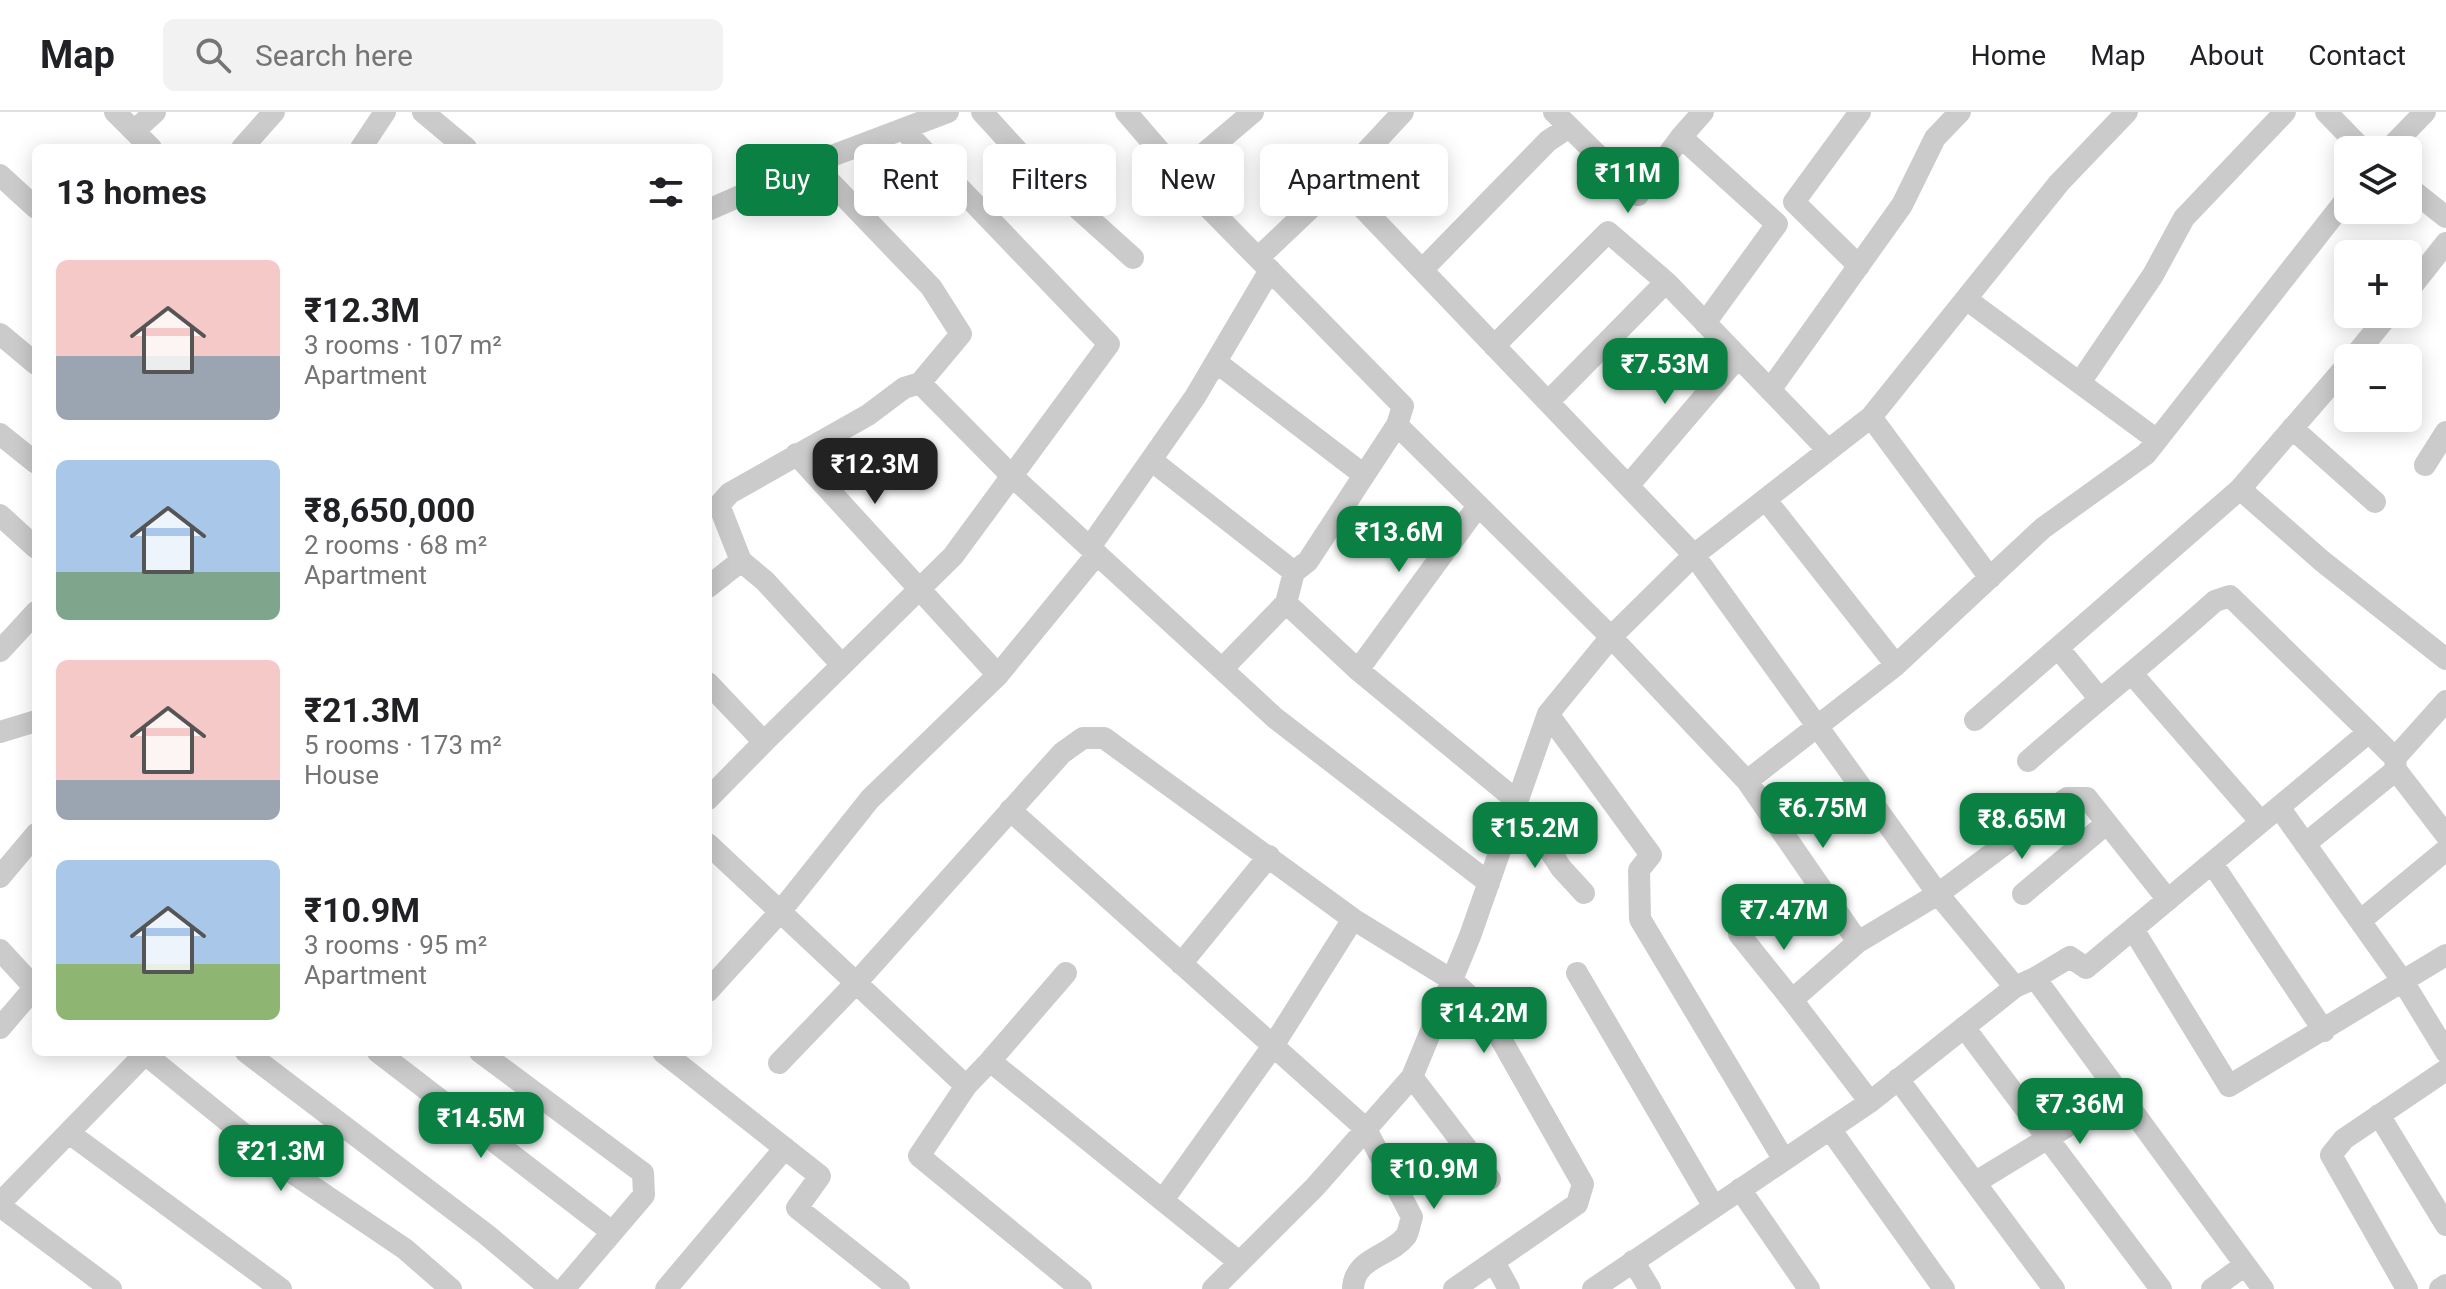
<!DOCTYPE html>
<html lang="en">
<head>
<meta charset="utf-8">
<style>
  :root { --surface:#fff; --page:#f2f2f2; --text:#202124; --muted:#757577; --line:#e0e0e0; --accent:#0b8043 }
  body { margin:0; font-family:Roboto,sans-serif; background:var(--page); color:var(--text); height:100vh; display:flex; flex-direction:column; font-size:30px; white-space:nowrap }
  * { box-sizing:border-box; margin:0 }
  p { font-size:26px; color:var(--muted) }
  .icon { flex:none; width:44px; height:44px; fill:none; stroke:currentColor; stroke-width:2; stroke-linecap:round; stroke-linejoin:round }
  .map { position:relative; flex:1; overflow:hidden }
  .panel { position:absolute; left:32px; top:32px; width:680px; height:912px; display:flex; flex-direction:column; background:var(--surface); border-radius:12px; box-shadow:0 4px 20px #0003 }
  .panel>* { flex:none }
  .guide { position:absolute; left:736px; top:32px; width:760px; height:72px; display:flex; gap:16px }
  .tools { position:absolute; left:2334px; top:24px; display:grid; gap:16px }
  .tools a { display:grid; place-items:center; width:88px; height:88px; border-radius:12px; background:var(--surface); box-shadow:0 4px 20px #0003; font-size:40px }
  .price { position:absolute; translate:-50% -68px; padding:0 18px; border-radius:16px; background:var(--accent); color:#fff; font-size:26px; line-height:52px; filter:drop-shadow(0 2px 4px #0008) }
  .price::after { content:''; position:absolute; left:50%; top:48px; width:24px; height:18px; margin-left:-12px; background:inherit; clip-path:polygon(0 0,100% 0,50% 100%) }
  .price.selected { background:#222; color:#fff }
  ul { padding:0; list-style:none }
  li { display:flex; align-items:center; gap:24px; height:200px; padding:0 24px }
  li span { display:grid; place-items:center; flex:none; width:224px; height:160px; border-radius:12px; color:#555 }
  li>.icon { margin-inline-start:auto }
  span .icon { width:96px; height:96px; fill:#fffc; stroke-width:1 }
  li b { font-size:34px }
  h2 { display:flex; justify-content:space-between; align-items:center; height:96px; padding:0 24px; font-size:34px }
  .tag { padding:0 28px; border-radius:12px; background:var(--surface); box-shadow:0 4px 20px #0003; font-size:28px; line-height:72px }
  .tag.selected { background:var(--accent); color:#fff }
  header { display:flex; align-items:center; gap:48px; box-sizing:border-box; height:112px; padding:0 40px; background:var(--surface); border-bottom:2px solid var(--line) }
  header strong { font-size:38px }
  nav { display:flex; gap:44px; margin-inline-start:auto; font-size:28px }
  .search { width:560px; height:72px; background:var(--page); display:flex; align-items:center; gap:20px; box-sizing:border-box; padding:0 28px; border-radius:12px; color:var(--muted); font-size:30px }
  .map>svg:first-child { display:block }
  .lines { fill:none; stroke-linecap:round; stroke-linejoin:round }
  .minor { stroke:#cbcbcb; stroke-width:22 }
</style>
</head>
<body>
<header>
<strong>Map</strong>
<div class="search"><svg class="icon" aria-label="search" viewBox="0 0 24 24"><circle cx="10" cy="10" r="6"/><path d="M15 15l6 6"/></svg>Search here</div>
<nav><a>Home</a><a>Map</a><a>About</a><a>Contact</a></nav>
</header>
<div class="map">
<svg width="2446" height="1177" viewBox="0 0 2446 1177">
  <rect width="100%" height="100%" fill="#fff"/>
  <g class="lines">
    <path class="minor" d="M115,0L151,36
      M423,0L466,36
      M982,0L1034,57L1133,146
      M1126,0L1207,94L1403,294L1397,313L1611,525L1694,443L1938,782L2015,875
      M1403,0L1338,70L1694,443L1871,305L2059,71L2127,0
      M1554,0L1638,83L1681,25
      M1703,0L1681,25L1777,112L1705,211
      M2326,0L2363,38
      M134,19L155,0
      M242,36L274,0
      M361,36L385,0
      M2388,38L2425,0
      M813,52L931,175L961,222L920,271L904,276L868,303L730,381L719,393L741,449L765,469L842,553
      M1180,62L1253,0
      M0,63L36,96
      M2408,75L2446,105
      M708,98L829,45L948,0
      M1258,146L1338,70
      M1859,154L1794,90L1860,0
      M1422,158L1548,29L1569,15
      M2408,179L2446,131
      M1966,187L2157,328
      M0,222L36,252
      M1494,234L1608,120L1666,170
      M2353,246L2389,202
      M1216,250L1364,363
      M2348,252L2240,377L2322,449L2446,547
      M2081,269L2153,163L2184,106L2285,0
      M920,271L1012,364L1275,606L1489,771
      M1770,278L1902,93L1935,26L1960,0
      M1548,290L1666,170L1828,338
      M1871,305L1990,466
      M2292,316L2375,390
      M0,322L36,351
      M796,342L998,563
      M1151,348L1294,460
      M2425,353L2446,320
      M1628,374L1738,245
      M1766,388L1896,553
      M0,403L36,436
      M1090,435L1195,285L1270,158
      M708,475L741,449
      M1286,491L1358,558L1517,689
      M2059,537L2099,586
      M0,539L36,500
      M1222,557L1286,491L1294,460L1308,449L1397,313
      M1358,558L1478,394
      M2133,563L2261,710
      M708,571L764,630L708,687
      M1548,602L1651,743L1639,758L1640,807L1784,1048
      M1975,608L2240,377
      M0,620L36,609
      M764,630L953,444L1109,232L903,17
      M2395,646L2396,658L2446,723
      M2028,649C2090,594 2154,544 2215,489L2230,484L2369,620
      M1747,669L1896,553L2043,416L2146,342L2348,85
      M2279,695L2404,871L2446,940
      M1010,698L1366,1017L1412,1105C1410,1110 1409,1119 1406,1124C1390,1145 1354,1145 1353,1177
      M1512,705L1543,728L1561,756L1584,781
      M708,732L966,974L919,1044L1081,1177
      M2305,732L2396,658
      M2212,751L2324,919
      M0,765L36,722
      M2023,782L2107,711
      M2360,809L2446,738
      M2133,817L2229,974L2446,843
      M1739,822L1792,888
      M1858,830L1938,782L2067,686H2087L2168,788
      M0,838L35,876
      M1181,852L1269,744
      M1577,861L1714,1095
      M2035,866L2070,845L2086,856L2369,620L2395,646L2446,589
      M708,879L780,800L870,687L998,563L1097,442
      M1964,915L2161,1177
      M0,916L36,874
      M246,940L487,1123L551,1177
      M378,940L612,1120
      M480,940L643,1061L644,1083L564,1177
      M663,940L820,1064L797,1096L899,1177
      M145,942L288,1058L405,1137L451,1177
      M990,949L1066,861
      M779,951L856,871L1062,641L1083,626H1104L1353,807L1452,868L1485,899L1583,1072L1577,1092L1454,1177
      M1412,965L1490,1067
      M1898,967L2054,1177
      M966,974L990,949L1239,1150
      M2379,1003L2446,1113
      M1830,1017L1944,1177
      M69,1021L281,1177
      M1976,1070L2120,982
      M1740,1077L1809,1177
      M1163,1088L1273,934L1353,807
      M0,1091L147,940
      M0,1094L111,1177
      M1633,1149L1650,1177
      M1495,1152L1509,1177
      M666,1177L785,1036
      M1213,1177L1315,1075L1412,965L1470,824L1548,602L1611,525L1747,669L1858,830L1792,888L1870,990
      M1593,1177L1870,990L2015,875L2035,866L2263,1177
      M2212,1177L2245,1153
      M2407,1177L2331,1043L2344,1027L2446,958
      M2440,1177L2446,1173"/>
  </g>
</svg>
<div class="tools">
<a><svg class="icon" aria-label="layers" viewBox="0 0 24 24"><path d="M12 4l9 5-9 5-9-5zM3 14l9 5 9-5"/></svg></a>
<a>+</a>
<a>−</a>
</div>
<b class="price" style="left:1628px;top:103px">₹11M</b>
<b class="price" style="left:1665px;top:294px">₹7.53M</b>
<b class="price selected" style="left:875px;top:394px">₹12.3M</b>
<b class="price" style="left:1399px;top:462px">₹13.6M</b>
<b class="price" style="left:1823px;top:738px">₹6.75M</b>
<b class="price" style="left:2022px;top:749px">₹8.65M</b>
<b class="price" style="left:1535px;top:758px">₹15.2M</b>
<b class="price" style="left:1784px;top:840px">₹7.47M</b>
<b class="price" style="left:1484px;top:943px">₹14.2M</b>
<b class="price" style="left:2080px;top:1034px">₹7.36M</b>
<b class="price" style="left:481px;top:1048px">₹14.5M</b>
<b class="price" style="left:281px;top:1081px">₹21.3M</b>
<b class="price" style="left:1434px;top:1099px">₹10.9M</b>
<div class="guide">
<a class="tag selected">Buy</a>
<a class="tag">Rent</a>
<a class="tag">Filters</a>
<a class="tag">New</a>
<a class="tag">Apartment</a>
</div>
<section class="panel">
<h2>13 homes<svg class="icon" aria-label="filters" viewBox="0 0 24 24"><path d="M4 7h16M4 17h16"/><circle cx="9" cy="7" r="2"/><circle cx="15" cy="17" r="2"/></svg></h2>
<ul>
<li><span style="background:linear-gradient(#f6c9c9 60%,#9aa5b1 0)"><svg class="icon" aria-label="home" viewBox="0 0 24 24"><path d="M3 11l9-7 9 7M6 9v11h12V9"/></svg></span><div><b>₹12.3M</b><p>3 rooms · 107 m²</p><p>Apartment</p></div></li>
<li><span style="background:linear-gradient(#a9c7e8 70%,#7fa58c 0)"><svg class="icon" aria-label="home" viewBox="0 0 24 24"><path d="M3 11l9-7 9 7M6 9v11h12V9"/></svg></span><div><b>₹8,650,000</b><p>2 rooms · 68 m²</p><p>Apartment</p></div></li>
<li><span style="background:linear-gradient(#f6c9c9 75%,#9aa5b1 0)"><svg class="icon" aria-label="home" viewBox="0 0 24 24"><path d="M3 11l9-7 9 7M6 9v11h12V9"/></svg></span><div><b>₹21.3M</b><p>5 rooms · 173 m²</p><p>House</p></div></li>
<li><span style="background:linear-gradient(#a9c7e8 65%,#8fb573 0)"><svg class="icon" aria-label="home" viewBox="0 0 24 24"><path d="M3 11l9-7 9 7M6 9v11h12V9"/></svg></span><div><b>₹10.9M</b><p>3 rooms · 95 m²</p><p>Apartment</p></div></li>
</ul>
</section>
</div>
</body>
</html>
